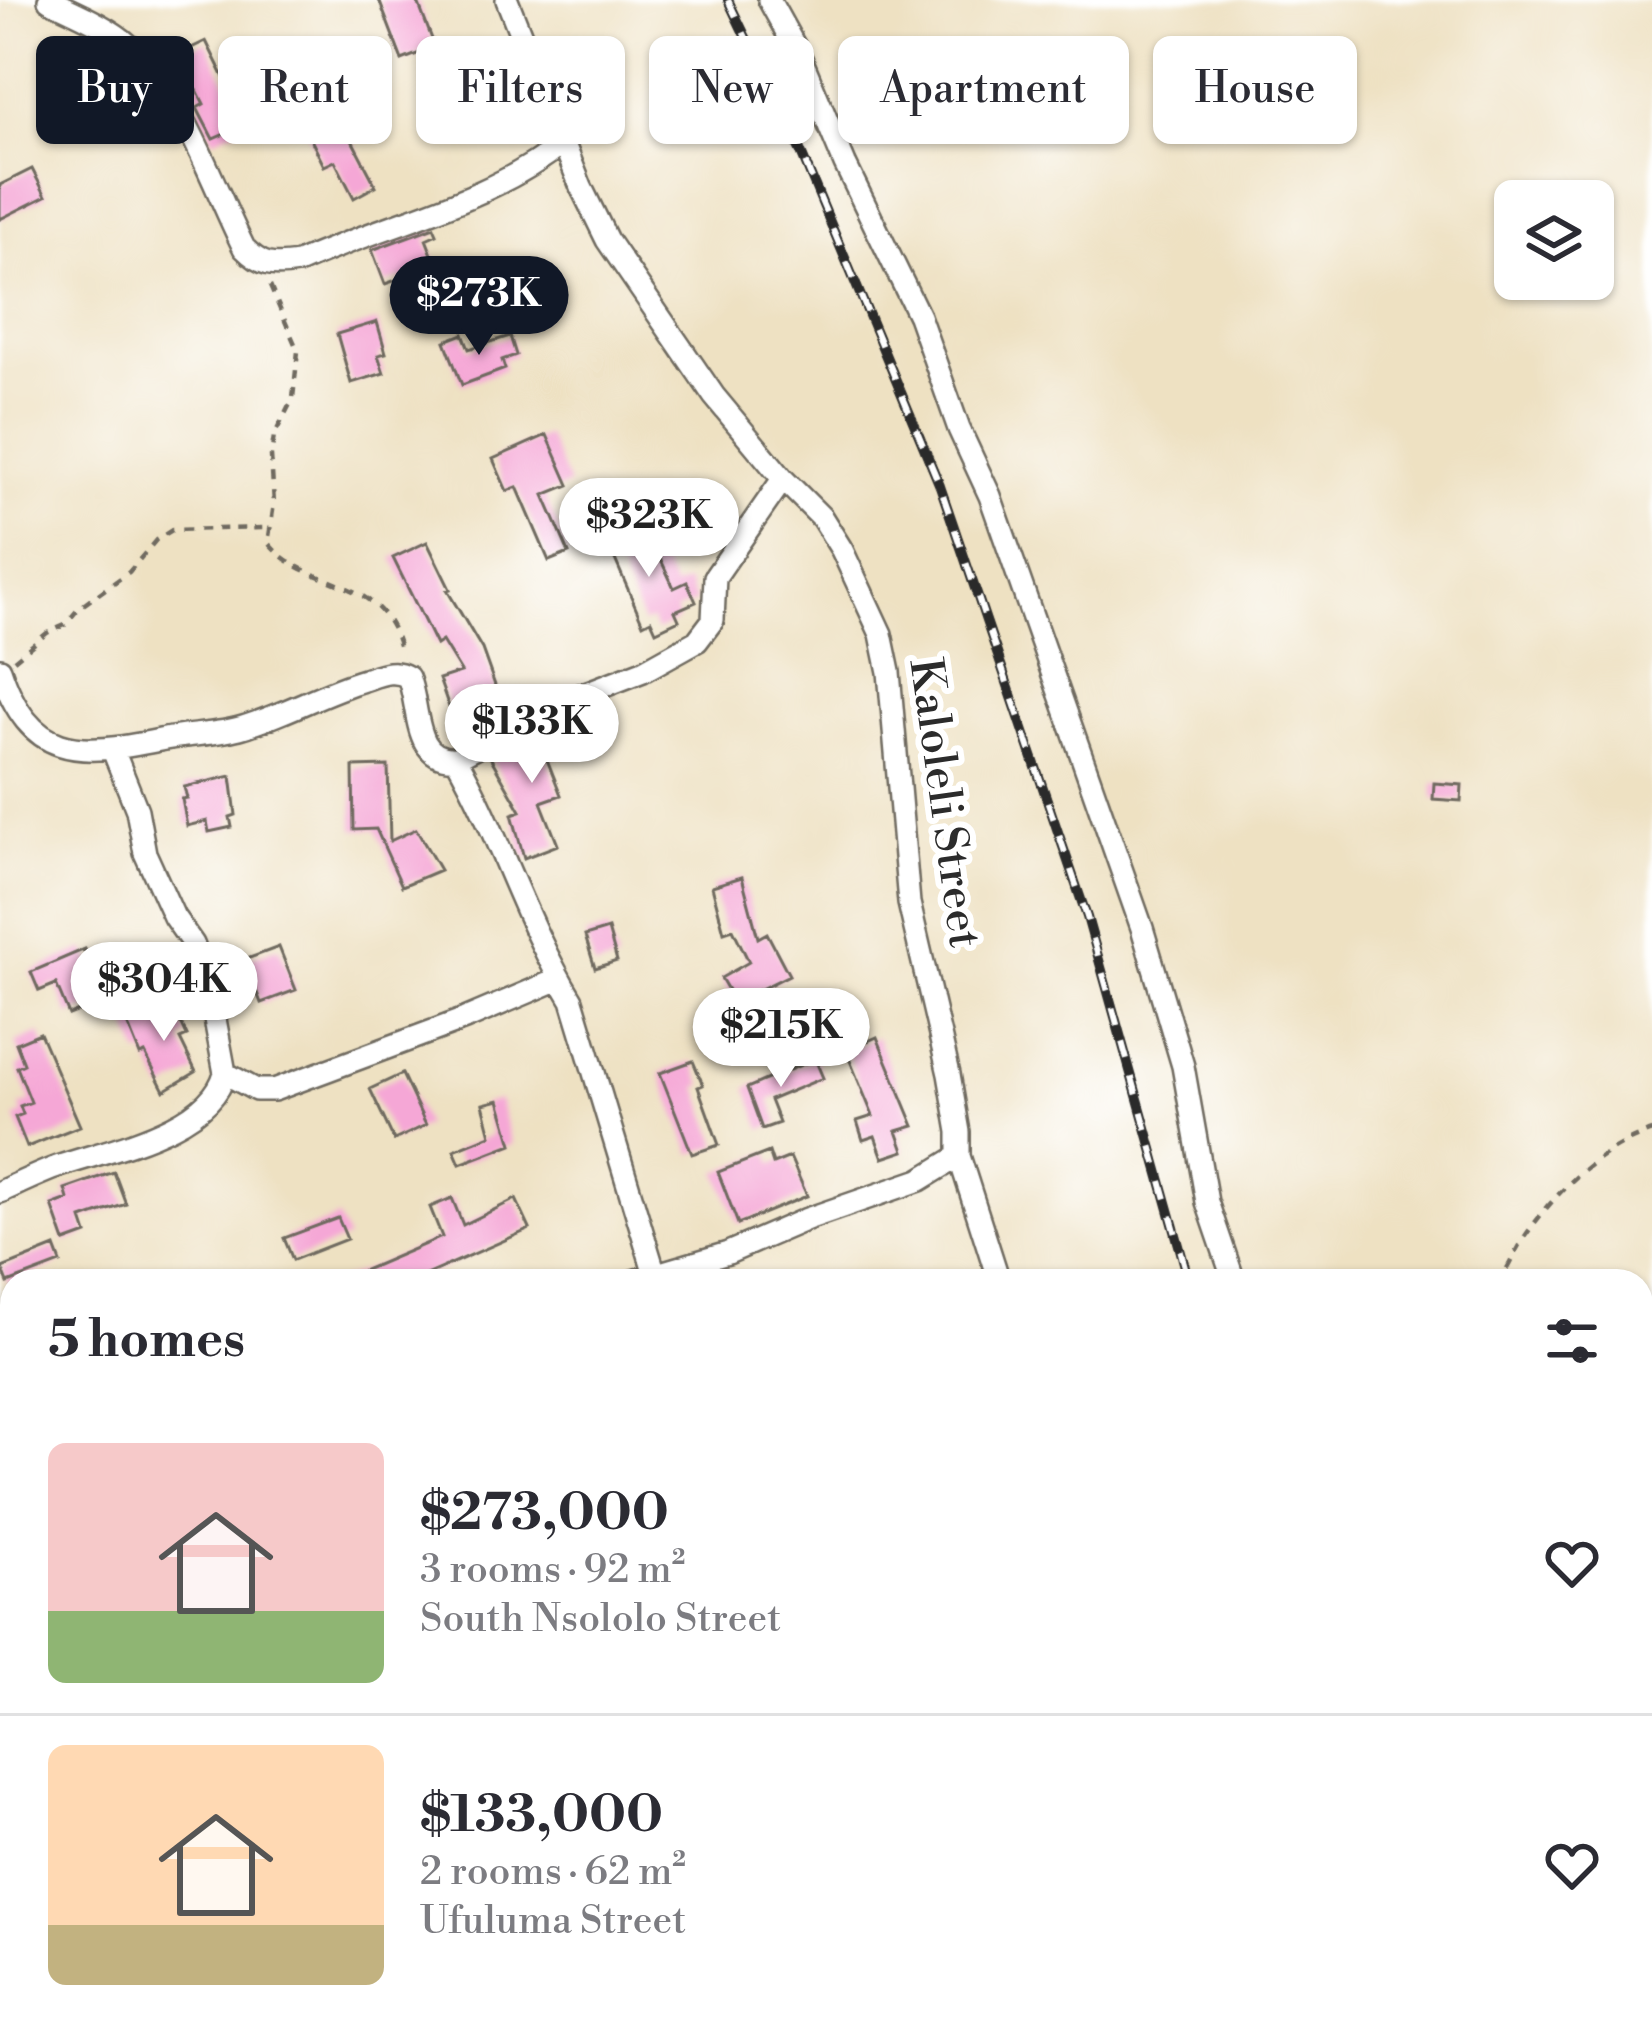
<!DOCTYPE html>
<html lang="en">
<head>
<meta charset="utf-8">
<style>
  :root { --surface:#fff; --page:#f7f7f7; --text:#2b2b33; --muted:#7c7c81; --line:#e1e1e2; --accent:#111827 }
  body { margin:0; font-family:"Libre Bodoni",serif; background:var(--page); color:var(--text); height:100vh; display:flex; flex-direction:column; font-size:45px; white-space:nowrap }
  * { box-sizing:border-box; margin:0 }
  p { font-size:39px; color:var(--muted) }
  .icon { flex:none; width:66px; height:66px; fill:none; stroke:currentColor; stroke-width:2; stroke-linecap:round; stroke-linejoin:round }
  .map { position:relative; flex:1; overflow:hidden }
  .details { position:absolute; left:0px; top:1269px; width:1653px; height:771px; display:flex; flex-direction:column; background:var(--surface); border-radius:36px 36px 0 0; box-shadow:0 3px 9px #0004 }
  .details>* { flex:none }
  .hud { position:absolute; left:36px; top:36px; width:1581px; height:108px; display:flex; gap:24px }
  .controls { position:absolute; left:1494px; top:180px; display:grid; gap:24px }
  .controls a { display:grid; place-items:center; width:120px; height:120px; border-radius:18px; background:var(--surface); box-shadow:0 3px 9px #0004; font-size:60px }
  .price { position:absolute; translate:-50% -102px; padding:0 27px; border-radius:42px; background:#fff; color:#222; font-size:39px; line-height:78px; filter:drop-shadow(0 3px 6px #0008) }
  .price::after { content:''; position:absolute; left:50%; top:72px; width:36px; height:27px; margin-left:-18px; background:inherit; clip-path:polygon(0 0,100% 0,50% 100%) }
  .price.selected { background:var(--accent); color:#fff }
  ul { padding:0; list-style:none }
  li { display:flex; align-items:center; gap:36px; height:300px; padding:0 48px }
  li+li { border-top:3px solid var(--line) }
  li span { display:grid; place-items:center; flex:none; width:336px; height:240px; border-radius:18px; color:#555 }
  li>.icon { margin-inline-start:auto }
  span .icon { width:144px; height:144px; fill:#fffc; stroke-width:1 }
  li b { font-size:51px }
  h2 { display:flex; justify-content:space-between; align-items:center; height:144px; padding:0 48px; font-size:51px }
  .pill { padding:0 42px; border-radius:18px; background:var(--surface); box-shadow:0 3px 9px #0004; font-size:42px; line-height:108px }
  .pill.selected { background:var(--accent); color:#fff }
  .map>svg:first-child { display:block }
  .building { fill:#f5a7d6 }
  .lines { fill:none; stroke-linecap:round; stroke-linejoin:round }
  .minor-casing { stroke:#6f6b60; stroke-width:26 }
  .path { stroke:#6f6b60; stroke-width:4.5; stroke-dasharray:9 9; stroke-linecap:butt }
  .minor { stroke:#fff; stroke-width:21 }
  .rail-casing { stroke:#2b2b2b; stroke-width:10 }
  .rail { stroke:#fff; stroke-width:6; stroke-dasharray:18; stroke-linecap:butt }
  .labels { text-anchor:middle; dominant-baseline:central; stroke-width:12; stroke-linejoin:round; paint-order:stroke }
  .street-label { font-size:45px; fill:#2b2b2b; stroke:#fff }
</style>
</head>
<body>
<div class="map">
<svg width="1652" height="2038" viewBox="0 0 1652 2038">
  <rect width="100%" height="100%" fill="#fff"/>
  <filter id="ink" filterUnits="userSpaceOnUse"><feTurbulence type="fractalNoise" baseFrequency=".00833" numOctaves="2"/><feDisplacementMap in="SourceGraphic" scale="24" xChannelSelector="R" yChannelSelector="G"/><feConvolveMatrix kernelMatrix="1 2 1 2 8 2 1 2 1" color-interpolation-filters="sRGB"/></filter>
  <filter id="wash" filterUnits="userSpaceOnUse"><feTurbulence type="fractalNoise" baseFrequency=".004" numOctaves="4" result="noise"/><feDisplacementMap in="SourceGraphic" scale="48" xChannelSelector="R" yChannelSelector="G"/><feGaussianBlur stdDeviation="2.7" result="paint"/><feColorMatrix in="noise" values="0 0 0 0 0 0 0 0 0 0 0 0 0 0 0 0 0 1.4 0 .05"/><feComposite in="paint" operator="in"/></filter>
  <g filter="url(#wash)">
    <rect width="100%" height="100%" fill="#eee1c2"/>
    <g id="blocks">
      <path class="building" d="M379,0H417L435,47L402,60Z
        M206,41L247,124L213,139L197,108L204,104L179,54Z
        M332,102L376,186L354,198L335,161L324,166L300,117Z
        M32,169L46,196L0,219V185Z
        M434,227L437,234L426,239L442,280L407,292L402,278L385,284L372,250Z
        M377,322L386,353L378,355L384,373L351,383L337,334Z
        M463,334L469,349L510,336L516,355L502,360L505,369L462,385L445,341Z
        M547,435L569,485L544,495L569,553L549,561L517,487L507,491L493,459Z
        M645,526L674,588L687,582L696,602L675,611L679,620L656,631L651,620L643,624L608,543Z
        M427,542L450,589L447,590L482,649L497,691L449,707L439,679L461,672L442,641L436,645L393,558Z
        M563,728L567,754L546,757L561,795L541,802L558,845L524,858L512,814L521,811L490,757L537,731Z
        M388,766L390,841L416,829L440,870L402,886L376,829L354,830L353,767Z
        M231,776L236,815L230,817L232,827L209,832L207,821L187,826L182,799L187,798L184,787Z
        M1434,783L1462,785L1461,801L1433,799Z
        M742,877L758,938L767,933L789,975L735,1002L721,978L749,962L733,929L724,932L712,886Z
        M608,929L617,961L595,968L585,936Z
        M279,947L296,990L261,1003L256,990L249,992L241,973L248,970L244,960Z
        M85,949L109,999L69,1015L56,984L39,991L31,972Z
        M179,1001L187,1020L181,1023L187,1036L180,1039L196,1072L164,1091L145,1053L140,1055L127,1023Z
        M40,1033L80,1126L27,1147L15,1117L23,1114L20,1106L31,1102L17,1067L24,1064L16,1043Z
        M877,1037L914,1126L897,1131L904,1151L883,1158L875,1136L863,1140L857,1121L873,1116L846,1051Z
        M815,1059L823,1078L770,1100L779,1123L762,1129L747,1088Z
        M693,1061L703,1085L698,1087L719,1145L692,1154L660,1073Z
        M402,1074L426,1125L394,1140L370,1089Z
        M499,1100L512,1144L460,1164L454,1150L491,1135L483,1104Z
        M769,1152L773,1164L790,1157L807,1196L738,1224L718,1172Z
        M114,1172L126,1204L82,1219L87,1234L65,1242L52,1205L68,1199L65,1189Z
        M452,1198L463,1225L516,1199L530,1229L412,1281H339L442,1237L430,1207Z
        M338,1218L347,1239L293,1260L284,1238Z
        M55,1247L61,1263L8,1283L2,1268Z"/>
    </g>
  </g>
  <g filter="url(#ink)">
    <use href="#blocks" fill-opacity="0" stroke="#6f6b60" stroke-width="3"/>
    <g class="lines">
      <g class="minor-casing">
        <path id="minor" d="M49,0C76,13 108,26 130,46C183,94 212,184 244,248C262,266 272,267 298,263C385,223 489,203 564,142
          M507,0L581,187L607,240L714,396L783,479L822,518L842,550L881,634L889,672L909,903L949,1074L959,1132V1156L999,1281
          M769,0L800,56L845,164L919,316L959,429L990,496L1142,928L1183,1066L1207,1202L1234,1281
          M0,669C30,759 77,757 160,740C187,734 217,735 243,727C284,715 323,692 364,680C379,675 394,668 408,677C420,704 412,762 456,758C500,836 525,923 572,1000L657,1281
          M456,758L552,706L643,671L697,641L713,620L715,577L783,479
          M225,1073L256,1090H274L465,1019L559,979
          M0,1192C20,1183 40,1173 60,1166C109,1149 210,1130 225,1073L209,987L193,944L174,917L145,853L137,810L113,750
          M633,1281L728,1253L807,1219L920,1180L959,1156
          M0,1529L12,1524
          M0,1888L12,1926
          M0,2021L12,2020
          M34,2028L36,2038
          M1077,2028L1079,2038
          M1245,2028L1247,2038
          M1401,2028L1402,2038
          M226,2038V2028
          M785,2038L786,2028"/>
      </g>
      <path class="path" d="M270,286L298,351L293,398L274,436L271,456L274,504L268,543C310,593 383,572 401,653
        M14,660L47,633L65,625L79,608L129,572L156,540L172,530L266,528
        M1392,1281L1427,1276L1475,1281
        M1494,1281C1510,1272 1511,1257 1521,1242C1553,1195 1596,1149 1652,1131
        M1641,1600L1652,1602
        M355,2028L364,2038"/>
      <use href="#minor" class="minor"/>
      <g class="rail-casing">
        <path id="rail" d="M728,0L800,150L940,486L1087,917L1189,1281
          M1325,2028L1326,2038"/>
      </g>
      <use href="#rail" class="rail"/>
    </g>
  </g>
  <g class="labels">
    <g class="street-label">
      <text transform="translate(944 803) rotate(82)">Kaloleli Street</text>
    </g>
  </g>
</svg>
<div class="controls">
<a><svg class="icon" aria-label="layers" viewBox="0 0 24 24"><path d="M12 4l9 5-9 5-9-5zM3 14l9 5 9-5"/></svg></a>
</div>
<b class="price selected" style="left:479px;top:358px">$273K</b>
<b class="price" style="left:649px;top:580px">$323K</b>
<b class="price" style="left:532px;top:786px">$133K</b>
<b class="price" style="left:164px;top:1044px">$304K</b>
<b class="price" style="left:781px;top:1090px">$215K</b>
<div class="hud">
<a class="pill selected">Buy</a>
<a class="pill">Rent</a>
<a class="pill">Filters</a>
<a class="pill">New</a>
<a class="pill">Apartment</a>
<a class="pill">House</a>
</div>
<section class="details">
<h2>5 homes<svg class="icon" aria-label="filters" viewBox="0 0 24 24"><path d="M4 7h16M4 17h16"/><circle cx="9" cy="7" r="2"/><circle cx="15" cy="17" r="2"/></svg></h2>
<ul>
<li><span style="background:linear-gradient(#f6c9c9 70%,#8fb573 0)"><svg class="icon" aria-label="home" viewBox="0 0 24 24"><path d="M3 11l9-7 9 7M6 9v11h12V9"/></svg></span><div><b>$273,000</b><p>3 rooms · 92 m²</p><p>South Nsololo Street</p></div><svg class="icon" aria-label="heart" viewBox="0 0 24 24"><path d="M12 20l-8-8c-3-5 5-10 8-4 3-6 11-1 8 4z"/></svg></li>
<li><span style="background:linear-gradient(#ffd9b3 75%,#c2b280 0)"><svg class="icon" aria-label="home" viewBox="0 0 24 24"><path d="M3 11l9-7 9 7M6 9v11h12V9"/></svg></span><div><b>$133,000</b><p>2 rooms · 62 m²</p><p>Ufuluma Street</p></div><svg class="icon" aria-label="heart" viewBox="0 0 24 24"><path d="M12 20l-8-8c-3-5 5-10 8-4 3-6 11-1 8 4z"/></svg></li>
</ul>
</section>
</div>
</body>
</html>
